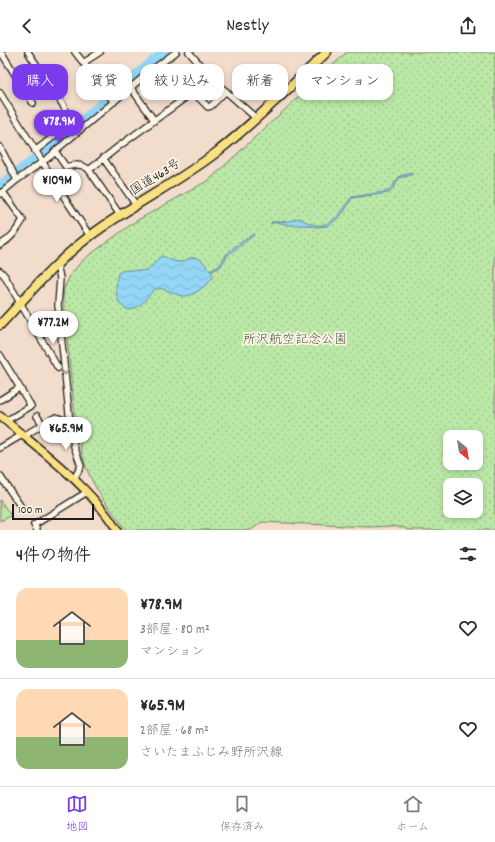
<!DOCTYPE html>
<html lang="ja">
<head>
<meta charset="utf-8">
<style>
  :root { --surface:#fff; --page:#f2f2f3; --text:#2b2b33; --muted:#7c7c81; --line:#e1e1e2; --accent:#7c3aed }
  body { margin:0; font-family:Dekko,"Klee One",sans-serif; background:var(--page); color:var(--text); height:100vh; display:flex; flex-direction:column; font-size:15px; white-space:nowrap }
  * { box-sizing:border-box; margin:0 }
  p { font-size:13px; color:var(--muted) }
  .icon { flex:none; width:22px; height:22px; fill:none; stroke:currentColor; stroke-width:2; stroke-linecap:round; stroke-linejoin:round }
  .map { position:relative; height:478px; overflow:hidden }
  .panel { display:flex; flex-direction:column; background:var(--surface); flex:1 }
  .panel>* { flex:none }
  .banner { position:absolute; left:12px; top:12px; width:471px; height:36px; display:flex; gap:8px }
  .needle { width:26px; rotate:150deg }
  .fabs { position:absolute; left:443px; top:378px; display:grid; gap:8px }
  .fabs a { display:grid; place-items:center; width:40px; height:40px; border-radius:8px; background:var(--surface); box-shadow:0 2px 6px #0003; font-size:20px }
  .scale { position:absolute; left:12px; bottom:10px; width:82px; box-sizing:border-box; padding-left:4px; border:2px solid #1c1c1c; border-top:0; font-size:11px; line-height:14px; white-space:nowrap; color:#1c1c1c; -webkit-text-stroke:3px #fcf5e5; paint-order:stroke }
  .price { position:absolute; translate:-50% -34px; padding:0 9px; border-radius:14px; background:#fff; color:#222; font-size:13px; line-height:26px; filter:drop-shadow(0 1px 2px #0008) }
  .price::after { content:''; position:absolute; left:50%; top:24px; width:12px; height:9px; margin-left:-6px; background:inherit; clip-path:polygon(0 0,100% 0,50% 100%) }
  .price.active { background:var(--accent); color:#fff }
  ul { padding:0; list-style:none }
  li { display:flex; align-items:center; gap:12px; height:100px; padding:0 16px }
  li+li { border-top:1px solid var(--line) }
  li span { display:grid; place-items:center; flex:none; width:112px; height:80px; border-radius:12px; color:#555 }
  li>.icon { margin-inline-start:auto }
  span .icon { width:48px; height:48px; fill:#fffc; stroke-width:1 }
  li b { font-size:17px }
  h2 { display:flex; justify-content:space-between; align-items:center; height:48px; padding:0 16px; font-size:17px }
  .tag { padding:0 14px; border-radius:12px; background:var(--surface); box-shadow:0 2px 6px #0003; font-size:14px; line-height:36px }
  .tag.active { background:var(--accent); color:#fff }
  header { display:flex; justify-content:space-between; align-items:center; height:52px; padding:0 16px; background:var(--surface); font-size:18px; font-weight:600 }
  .tabs { display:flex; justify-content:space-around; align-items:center; height:56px; border-top:1px solid var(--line); background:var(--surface); font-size:11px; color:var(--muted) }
  .tabs a { display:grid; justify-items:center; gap:2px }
  .tabs .active { color:var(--accent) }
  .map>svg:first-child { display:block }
  .cemetery { fill:url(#cemetery-stones); stroke:#6c8261 }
  .park { fill:url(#park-dots); stroke:#6c8261; fill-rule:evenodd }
  .water { fill:url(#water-waves); stroke:#648c9f }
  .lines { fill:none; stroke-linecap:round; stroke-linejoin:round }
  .river { stroke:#94d6f6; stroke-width:10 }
  .minor-casing { stroke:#1c1c1c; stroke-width:8 }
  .major-casing { stroke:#1c1c1c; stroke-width:10 }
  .highway-casing { stroke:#1c1c1c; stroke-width:11 }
  .minor { stroke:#fcf5e5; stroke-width:5.5 }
  .major { stroke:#f9e181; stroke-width:7 }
  .highway { stroke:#f9e181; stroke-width:8 }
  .oneway { stroke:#97938b }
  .labels { text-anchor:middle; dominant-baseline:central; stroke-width:3.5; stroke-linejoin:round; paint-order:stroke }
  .street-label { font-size:13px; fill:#1c1c1c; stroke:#fcf5e5 }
  .park-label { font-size:13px; fill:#4c5945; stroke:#fcf5e5 }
</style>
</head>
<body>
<header><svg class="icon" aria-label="back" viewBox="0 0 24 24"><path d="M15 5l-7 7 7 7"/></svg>Nestly<svg class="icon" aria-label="share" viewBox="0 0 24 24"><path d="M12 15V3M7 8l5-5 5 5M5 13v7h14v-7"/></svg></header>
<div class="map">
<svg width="495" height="478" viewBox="0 0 495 478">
  <defs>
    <pattern id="cemetery-stones" width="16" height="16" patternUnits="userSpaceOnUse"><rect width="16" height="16" fill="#bbe8a6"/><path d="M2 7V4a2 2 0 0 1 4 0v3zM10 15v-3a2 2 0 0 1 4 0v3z" fill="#a0c68e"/></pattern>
    <pattern id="park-dots" width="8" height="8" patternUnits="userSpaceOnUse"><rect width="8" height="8" fill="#bbe8a6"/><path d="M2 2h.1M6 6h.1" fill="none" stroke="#a0c68e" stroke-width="1.8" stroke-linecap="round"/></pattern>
    <pattern id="water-waves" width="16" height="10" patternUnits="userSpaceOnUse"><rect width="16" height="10" fill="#94d6f6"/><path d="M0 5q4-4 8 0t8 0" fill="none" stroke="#7fb7d2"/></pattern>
  </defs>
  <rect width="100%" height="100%" fill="#f2dccc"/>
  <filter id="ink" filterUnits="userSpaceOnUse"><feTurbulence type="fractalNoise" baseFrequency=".025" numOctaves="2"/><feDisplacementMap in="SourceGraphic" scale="8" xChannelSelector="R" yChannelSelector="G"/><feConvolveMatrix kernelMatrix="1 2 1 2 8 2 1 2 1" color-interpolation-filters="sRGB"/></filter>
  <g filter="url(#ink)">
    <path class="cemetery" d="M0,448L11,464L0,469Z"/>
    <path class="park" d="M347,0H495V478H408L405,476L393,474L369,475L262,470L251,478H126C112,459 97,441 88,420C82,405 80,389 76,374L63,246L64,236L71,222L80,211L88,204L136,169L209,128ZM450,385H476V411H450ZM450,433H476V459H450Z"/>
    <path class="water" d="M412,121V123L399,126L392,138L389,141L352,146L344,160L335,169L327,174L317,175L306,173H289L276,170L271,172V170L289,169L299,166C315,175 324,177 339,163C341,160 343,158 345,155C348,151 348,148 352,145L389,139L400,124Z
      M253,182L254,183L228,203L220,215L211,220L213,225C210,230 206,233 202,236C181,252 179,240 158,236C148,239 145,256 129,258C114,254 115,234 118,221C128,215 137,220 148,218L161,204C167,205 172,210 179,210C184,210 187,207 191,206C201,203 205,213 210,219L219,214L226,203L233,196Z"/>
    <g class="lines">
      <path class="river" d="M0,134L47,98L164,0"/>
      <g class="minor-casing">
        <path id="minor" d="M1,0L33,51
          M28,0L63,53L71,71L35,99
          M75,0L114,50
          M189,0L213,28L256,66
          M83,11L100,0
          M131,36L154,68
          M0,41L66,148L90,184
          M0,95L17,128
          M55,99L66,115C74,113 82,111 89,118L120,163
          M103,106L136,153
          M89,118L118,95L189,43L191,42L197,44L208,55L211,54L226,39
          M0,142L17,128L52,103L55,99L148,21L176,0
          M0,193C11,187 16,179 23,168L3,140
          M57,212L60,226L58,253L70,371L74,394L81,414L74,427
          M0,219L4,223L58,316
          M0,303L31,354L6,369
          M0,348L19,336
          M37,364L43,373
          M25,385L30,380L56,365L70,371
          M0,396L22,383
          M0,424L21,455
          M37,478L34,473L87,440"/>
      </g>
      <g class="major-casing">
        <path id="major" d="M0,364C41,399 88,432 117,478"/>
      </g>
      <g class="highway-casing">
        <path id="highway" d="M0,273C29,242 56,209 90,184C131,153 177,131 217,100C255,70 292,33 327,0"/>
      </g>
      <use href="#minor" class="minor"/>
      <use href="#major" class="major"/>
      <use href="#highway" class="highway"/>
    </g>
    <defs><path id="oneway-chevron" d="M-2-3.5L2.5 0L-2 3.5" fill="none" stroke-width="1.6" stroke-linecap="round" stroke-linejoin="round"/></defs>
    <use class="oneway" href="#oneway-chevron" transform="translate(65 320) rotate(84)"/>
  </g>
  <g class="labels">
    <g class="street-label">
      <text transform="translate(156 126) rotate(-32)">国道463号</text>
    </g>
    <g class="park-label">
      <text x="295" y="288">所沢航空記念公園</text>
    </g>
  </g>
</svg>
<div class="fabs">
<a><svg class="needle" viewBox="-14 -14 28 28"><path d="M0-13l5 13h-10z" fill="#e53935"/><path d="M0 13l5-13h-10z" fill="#7c7c81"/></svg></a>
<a><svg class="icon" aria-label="layers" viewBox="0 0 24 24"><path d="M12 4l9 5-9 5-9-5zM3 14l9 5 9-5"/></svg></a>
</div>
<div class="scale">100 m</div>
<b class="price active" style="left:59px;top:92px">¥78.9M</b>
<b class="price" style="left:57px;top:151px">¥109M</b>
<b class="price" style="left:53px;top:293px">¥77.2M</b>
<b class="price" style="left:66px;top:399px">¥65.9M</b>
<div class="banner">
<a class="tag active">購入</a>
<a class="tag">賃貸</a>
<a class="tag">絞り込み</a>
<a class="tag">新着</a>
<a class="tag">マンション</a>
</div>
</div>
<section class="panel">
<h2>4件の物件<svg class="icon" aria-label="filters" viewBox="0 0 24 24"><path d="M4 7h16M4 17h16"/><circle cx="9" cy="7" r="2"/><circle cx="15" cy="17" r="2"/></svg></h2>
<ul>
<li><span style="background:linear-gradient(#ffd9b3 65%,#8fb573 0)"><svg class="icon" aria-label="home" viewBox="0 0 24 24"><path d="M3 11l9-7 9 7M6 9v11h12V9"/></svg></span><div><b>¥78.9M</b><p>3部屋 · 80 m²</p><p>マンション</p></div><svg class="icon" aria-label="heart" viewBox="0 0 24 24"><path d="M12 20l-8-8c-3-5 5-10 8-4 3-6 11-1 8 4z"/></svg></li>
<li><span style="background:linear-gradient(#ffd9b3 60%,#8fb573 0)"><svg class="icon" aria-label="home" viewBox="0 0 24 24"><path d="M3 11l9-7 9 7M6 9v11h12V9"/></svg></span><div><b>¥65.9M</b><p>2部屋 · 68 m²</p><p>さいたまふじみ野所沢線</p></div><svg class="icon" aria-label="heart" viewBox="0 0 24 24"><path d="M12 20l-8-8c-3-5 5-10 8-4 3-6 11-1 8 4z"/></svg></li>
</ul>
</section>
<nav class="tabs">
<a class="active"><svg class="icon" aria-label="map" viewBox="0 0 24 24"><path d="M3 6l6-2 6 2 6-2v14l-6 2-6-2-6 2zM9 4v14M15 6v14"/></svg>地図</a>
<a><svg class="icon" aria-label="saved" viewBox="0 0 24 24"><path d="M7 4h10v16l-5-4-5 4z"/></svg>保存済み</a>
<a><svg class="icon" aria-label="home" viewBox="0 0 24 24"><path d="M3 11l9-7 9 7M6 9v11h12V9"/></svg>ホーム</a>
</nav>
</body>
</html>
